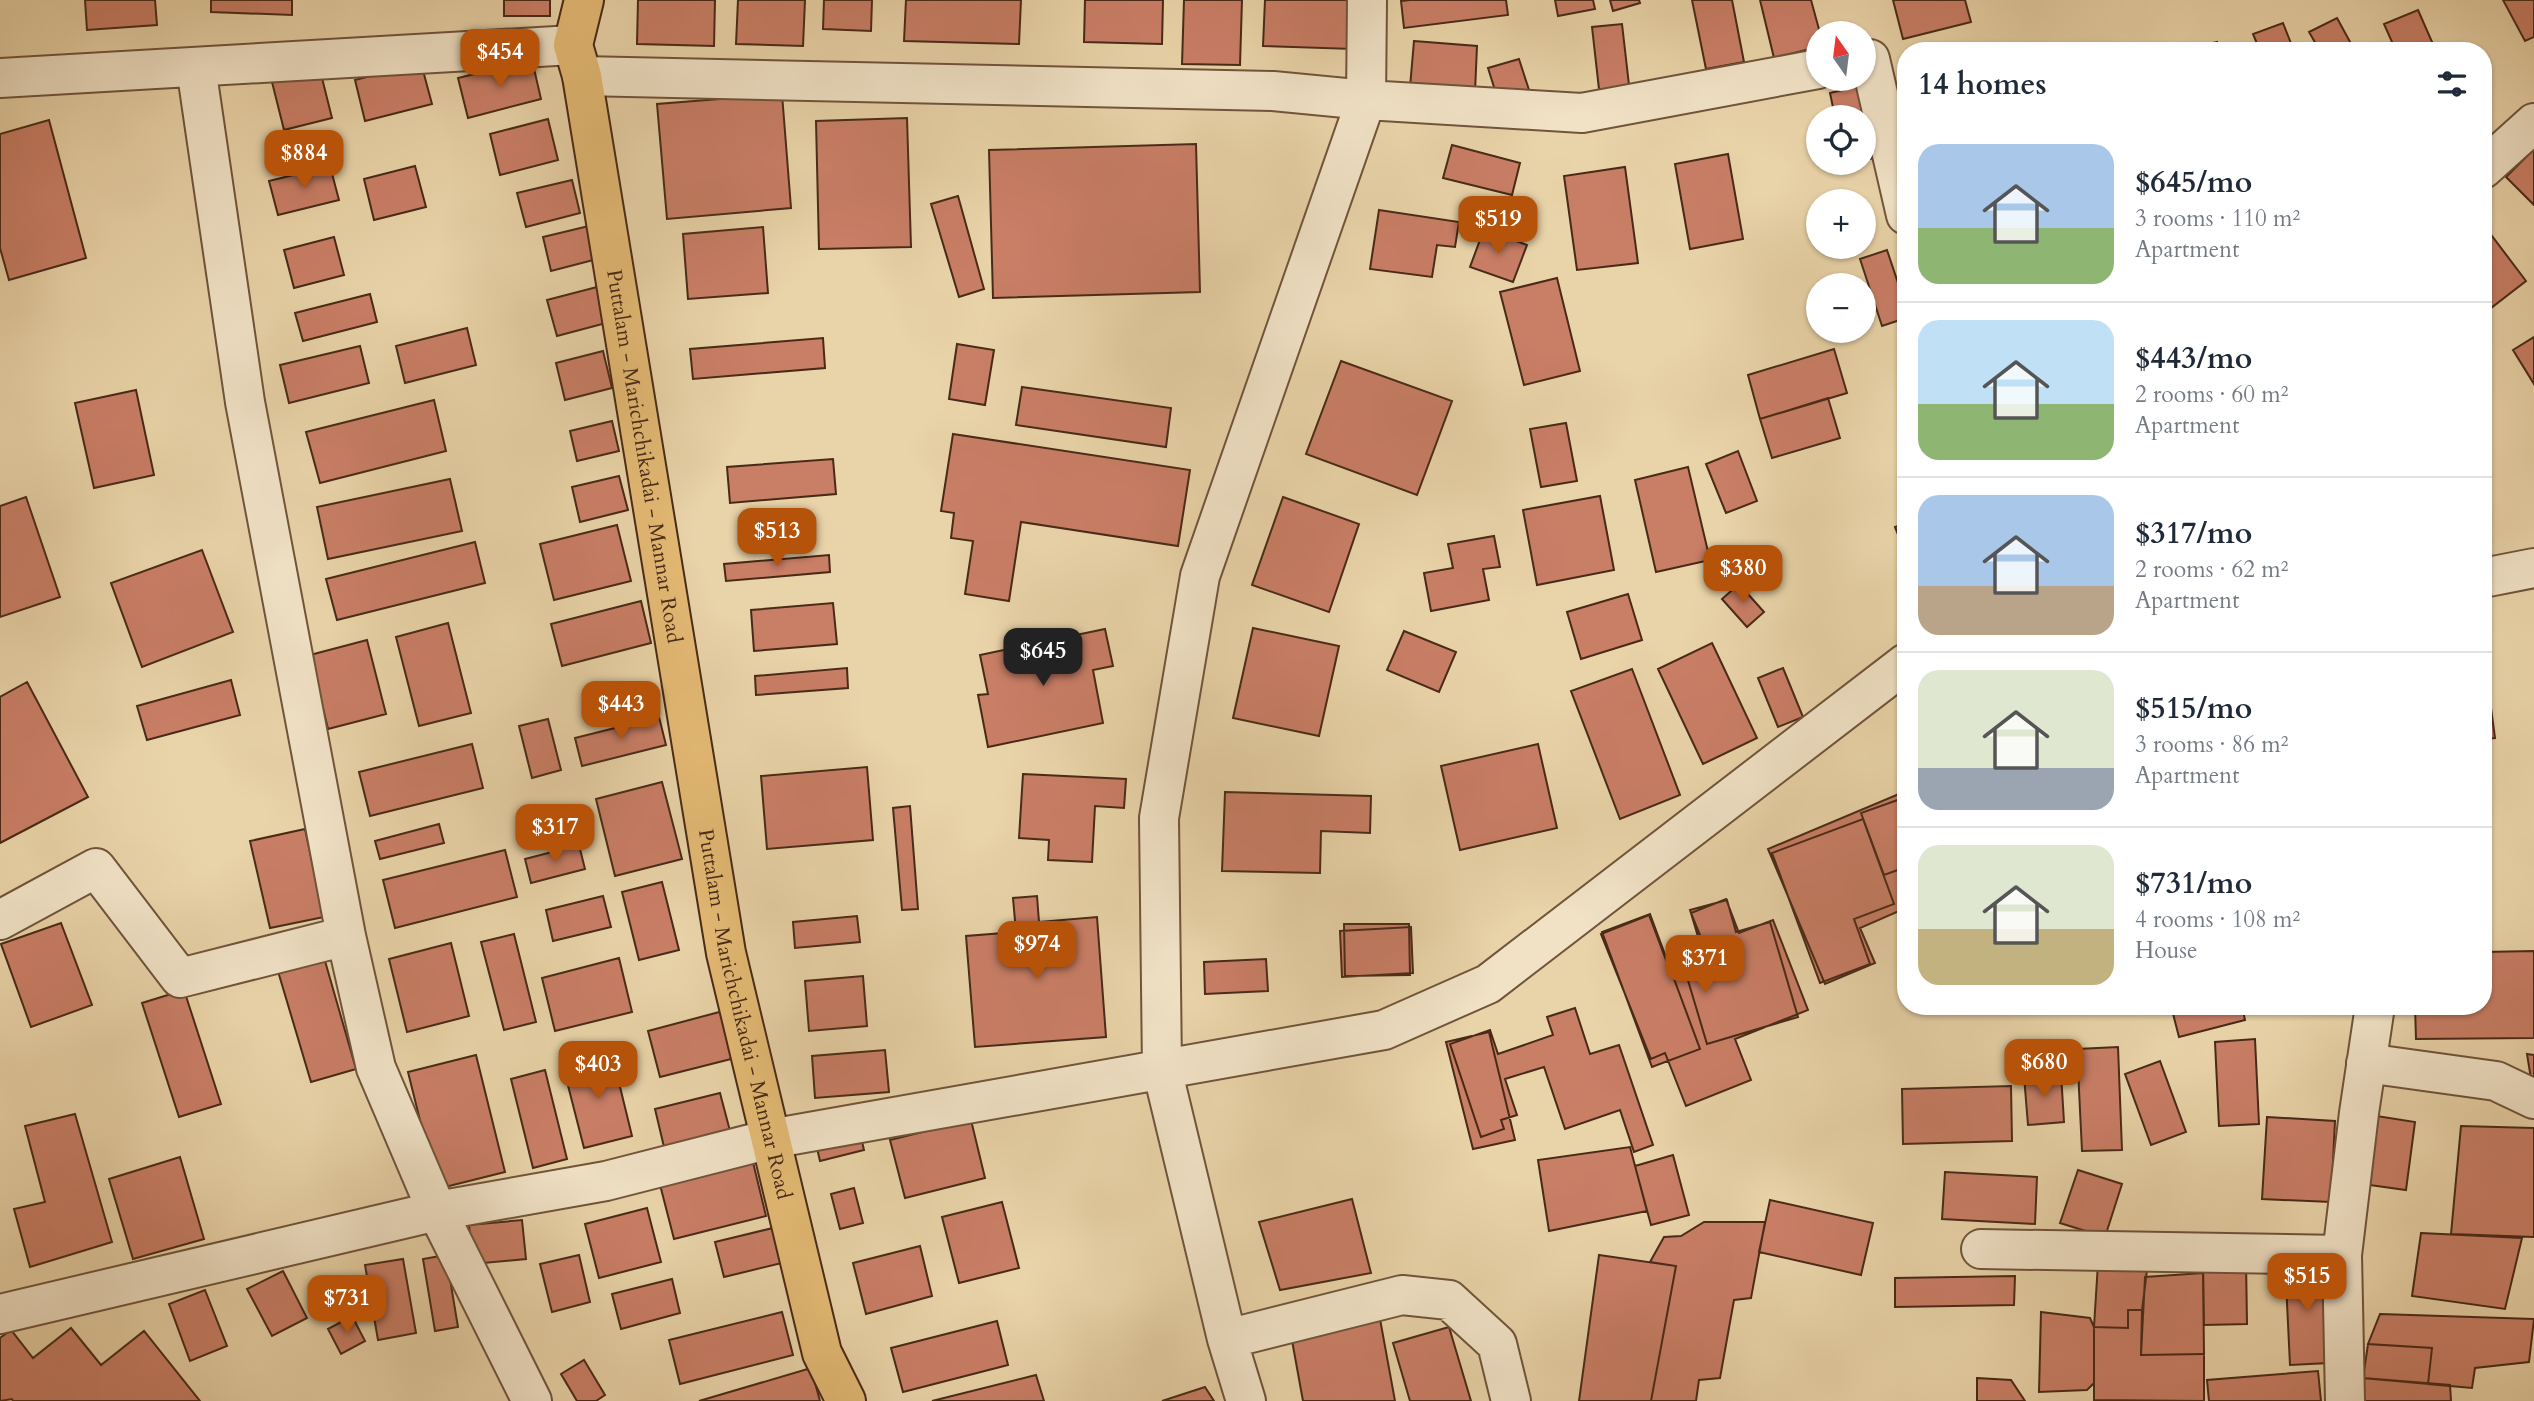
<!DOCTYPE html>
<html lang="en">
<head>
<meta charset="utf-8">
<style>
  :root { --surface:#fff; --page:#f2f2f3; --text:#1f2937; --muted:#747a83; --line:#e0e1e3; --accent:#b45309 }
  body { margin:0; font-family:Cardo,serif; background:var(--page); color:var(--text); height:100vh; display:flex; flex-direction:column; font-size:26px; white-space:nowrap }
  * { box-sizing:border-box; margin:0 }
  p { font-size:23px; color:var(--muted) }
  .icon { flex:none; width:38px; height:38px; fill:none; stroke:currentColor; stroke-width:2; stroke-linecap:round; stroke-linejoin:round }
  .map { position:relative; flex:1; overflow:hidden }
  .drawer { position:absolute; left:1897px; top:42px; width:595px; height:973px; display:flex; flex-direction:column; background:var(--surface); border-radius:28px; box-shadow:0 2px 5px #0004 }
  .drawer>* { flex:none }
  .needle { width:46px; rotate:346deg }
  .tools { position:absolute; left:1806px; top:21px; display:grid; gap:14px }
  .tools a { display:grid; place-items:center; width:70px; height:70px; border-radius:50%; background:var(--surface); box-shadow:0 2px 5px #0004; font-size:35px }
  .price { position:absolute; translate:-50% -60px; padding:0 16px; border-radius:14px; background:var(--accent); color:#fff; font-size:23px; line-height:46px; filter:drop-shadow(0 2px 4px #0008) }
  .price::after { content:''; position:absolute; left:50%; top:42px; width:21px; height:16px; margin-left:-10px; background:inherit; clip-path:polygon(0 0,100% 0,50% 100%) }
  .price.active { background:#222; color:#fff }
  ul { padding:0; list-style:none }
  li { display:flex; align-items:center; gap:21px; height:175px; padding:0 21px }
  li+li { border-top:2px solid var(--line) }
  li span { display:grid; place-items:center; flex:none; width:196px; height:140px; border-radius:21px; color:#555 }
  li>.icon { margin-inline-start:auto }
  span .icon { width:84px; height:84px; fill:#fffc; stroke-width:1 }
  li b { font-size:30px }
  h2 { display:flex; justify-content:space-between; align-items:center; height:84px; padding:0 21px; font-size:30px }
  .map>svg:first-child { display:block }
  .building { fill:#c97e66; stroke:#482a17; stroke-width:2 }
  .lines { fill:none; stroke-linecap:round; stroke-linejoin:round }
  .minor-casing { stroke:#70543b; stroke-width:42 }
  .major-casing { stroke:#482a17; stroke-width:42 }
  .minor { stroke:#f1e2c6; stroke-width:38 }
  .major { stroke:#e4ba74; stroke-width:38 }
  .labels { text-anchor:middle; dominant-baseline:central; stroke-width:5; stroke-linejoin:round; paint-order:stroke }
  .street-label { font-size:21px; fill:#482a17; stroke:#f1e2c6 }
</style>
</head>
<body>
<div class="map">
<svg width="2534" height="1401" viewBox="0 0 2534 1401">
  <rect width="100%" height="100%" fill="#e9d3a8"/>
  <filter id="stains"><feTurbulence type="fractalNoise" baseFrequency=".00286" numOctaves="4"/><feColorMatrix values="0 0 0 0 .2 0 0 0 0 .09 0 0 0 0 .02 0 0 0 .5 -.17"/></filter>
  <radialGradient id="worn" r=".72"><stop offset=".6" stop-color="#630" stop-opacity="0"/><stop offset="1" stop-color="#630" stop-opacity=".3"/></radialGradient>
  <path class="building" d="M85,0H155L157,25L87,30Z
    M211,0H292V15L211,12Z
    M504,0H550V16H504Z
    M638,0H715L714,46L637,44Z
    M738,0H805L803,46L736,44Z
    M824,0H872L871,31L823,29Z
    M906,0H1021L1019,44L904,41Z
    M1085,0H1163L1162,44L1084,42Z
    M1184,0H1242L1240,65L1182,64Z
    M1265,0H1354L1353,49L1263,46Z
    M1410,0H1506L1508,15L1404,28L1401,1Z
    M1555,0H1593L1595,9L1558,16Z
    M1610,0H1639L1640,3L1613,11Z
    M1692,0H1732L1744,62L1706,69Z
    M1760,0H1811L1820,33L1818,47L1774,58Z
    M1893,0H1965L1971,22L1903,39Z
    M2503,0H2534V37L2525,41Z
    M2418,10L2436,51H2396L2384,24Z
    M2337,18L2355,51H2320L2309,32Z
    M2283,23L2294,51H2260L2253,34Z
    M1622,24L1630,94L1600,98L1592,27Z
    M1414,41L1477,46L1475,92L1410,87Z
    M2217,42L2219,51H2180Z
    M1519,59L1530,93L1499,103L1488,68Z
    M532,60L541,99L468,118L458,78Z
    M421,63L432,104L365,121L355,80Z
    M320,70L332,118L284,130L272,82Z
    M1859,86L1875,158L1864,160V117H1835L1830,93Z
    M782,94L791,208L667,219L657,104Z
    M907,118L911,247L819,249L816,121Z
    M548,119L558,160L500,175L490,134Z
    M49,120L86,258L9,280L0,248V134Z
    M1196,144L1200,292L993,298L989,150Z
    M1452,145L1520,163L1512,195L1443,178Z
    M2534,149V205L2506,177Z
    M1728,154L1743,239L1690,249L1675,164Z
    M330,166L339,200L278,215L269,181Z
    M415,166L426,207L374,220L364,179Z
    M1625,167L1638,263L1577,270L1564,176Z
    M572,180L580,213L526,227L517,193Z
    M958,196L984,289L959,297L931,204Z
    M1379,210L1459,222L1455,247L1437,245L1432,277L1370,269Z
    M593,225L601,258L551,271L543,237Z
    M763,227L768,293L688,299L683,234Z
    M2486,228L2526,281L2491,308L2483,298V230Z
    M1484,229L1527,245L1513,282L1470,267Z
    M334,237L344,275L294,288L284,250Z
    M1887,250L1906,307V318L1882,326L1860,259Z
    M1557,278L1580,371L1524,385L1500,292Z
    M597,287L606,323L557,336L547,300Z
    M370,294L377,322L303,341L295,313Z
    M467,328L476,365L405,383L396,346Z
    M2534,337V384L2513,350Z
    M823,338L825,368L693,379L690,349Z
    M957,344L994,350L985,405L949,399Z
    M360,346L369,383L289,403L280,365Z
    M1834,349L1847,393L1760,419L1748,375Z
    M603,351L612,388L565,400L556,363Z
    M1341,361L1452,401L1417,495L1306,454Z
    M1022,387L1171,408L1166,447L1016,425Z
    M136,390L154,475L94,488L75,403Z
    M1828,398L1840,438L1772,458L1760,419Z
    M434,400L446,451L320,483L306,432Z
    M612,421L619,451L577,461L570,431Z
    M1566,423L1577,481L1541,487L1530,429Z
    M953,434L1190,470L1178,546L1021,522L1009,601L965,594L973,541L951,538L954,513L941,511Z
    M1738,451L1757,501L1726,513L1706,464Z
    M833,459L836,494L730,503L727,467Z
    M1688,467L1710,560L1656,572L1635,480Z
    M619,476L628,510L580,522L572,487Z
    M450,479L462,531L328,559L317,507Z
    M1600,496L1614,570L1537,585L1523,510Z
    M26,497L60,597L0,617V506Z
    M1283,497L1359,524L1329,612L1252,585Z
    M1906,523V554L1895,527Z
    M617,525L631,581L554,600L540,544Z
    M1494,536L1500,567L1483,569L1489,600L1431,611L1424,573L1453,568L1448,544Z
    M475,542L485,583L337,620L326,579Z
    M202,550L233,632L142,667L111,583Z
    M829,555L830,572L726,581L724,564Z
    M1739,584L1764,612L1747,627L1722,599Z
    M1628,594L1642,640L1581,659L1567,612Z
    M641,601L651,643L562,666L551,624Z
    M833,603L837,644L754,651L751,610Z
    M2486,610L2490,654L2483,655V611Z
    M448,623L471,713L419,726L396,637Z
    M1253,628L1339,646L1319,736L1233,718Z
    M1105,629L1113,666L1093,670L1103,723L988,747L978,695L988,694L980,655Z
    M1404,631L1456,652L1439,692L1387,670Z
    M367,640L386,714L328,729L310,655Z
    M1712,643L1757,738L1703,764L1658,669Z
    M847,668L848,688L756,695L755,676Z
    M1783,668L1803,717L1778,727L1758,678Z
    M1632,669L1680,795L1620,819L1571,691Z
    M2487,678L2495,738L2483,739V679Z
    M231,680L240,715L147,740L137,706Z
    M27,682L88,797L0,843V697Z
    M659,717L666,745L582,766L575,738Z
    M548,719L561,770L532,778L519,726Z
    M472,744L483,788L370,816L359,772Z
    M1538,744L1557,828L1460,850L1441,766Z
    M2485,761L2491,795L2483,797V762Z
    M867,767L873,840L767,849L761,776Z
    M1023,774L1126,779L1124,808L1095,806L1092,862L1048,860L1049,840L1019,838Z
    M662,782L682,859L615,876L596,799Z
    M1906,791V889L1899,892L1906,908L1860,928L1875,963L1825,984L1768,849Z
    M1225,792L1371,796L1370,833L1321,831L1320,873L1222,871Z
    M1906,797V867L1884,875L1861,813Z
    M910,806L918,909L902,910L893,808Z
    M1863,819L1894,904L1854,919L1870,964L1820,983L1772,853Z
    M439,824L444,843L380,859L375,841Z
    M305,829L324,917L270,928L250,841Z
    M2483,835H2488L2485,923H2483Z
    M579,845L585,869L531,883L525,859Z
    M505,850L517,897L395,928L383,880Z
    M662,882L679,950L639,960L622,892Z
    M603,896L611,927L553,941L546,910Z
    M1037,896L1039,922L1097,917L1106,1037L975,1047L966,936L1016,932L1013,898Z
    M1726,899L1739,933L1773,920L1808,1010L1735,1039L1751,1080L1686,1106L1665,1053L1651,1059L1601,934L1649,915L1666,960L1704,945L1691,913Z
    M1727,900L1736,932L1770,922L1798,1017L1707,1044L1681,957L1702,950L1690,910Z
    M1650,914L1700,1049L1652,1067L1602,932Z
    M857,916L860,942L795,948L793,922Z
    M61,923L92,1005L31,1027L1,944Z
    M1344,924H1409L1410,975L1345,976Z
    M1411,927L1413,973L1342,977L1340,931Z
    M514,934L536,1022L504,1030L481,942Z
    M451,943L469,1016L407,1032L389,959Z
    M2534,951V1038L2416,1039L2415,1006H2483V952Z
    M323,954L356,1069L311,1082L277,968Z
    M619,958L632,1012L555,1031L542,978Z
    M1266,959L1268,991L1205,994L1204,962Z
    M863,976L867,1026L809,1031L805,981Z
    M184,990L221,1104L179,1117L142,1003Z
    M2171,1006H2242L2245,1020L2179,1037Z
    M1575,1008L1590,1054L1619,1045L1653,1145L1634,1152L1620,1110L1565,1129L1544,1067L1505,1079L1517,1115L1501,1120L1504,1129L1481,1137L1450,1044L1490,1030L1498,1054L1553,1035L1547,1017Z
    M723,1011L735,1058L660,1077L648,1031Z
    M1489,1032L1515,1140L1473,1149L1446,1042Z
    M2255,1039L2259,1124L2219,1126L2215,1042Z
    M2118,1047L2122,1150L2082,1151L2077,1049Z
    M885,1050L889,1092L815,1098L812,1056Z
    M612,1054L632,1136L584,1148L563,1066Z
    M2527,1054L2534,1055V1085H2532Z
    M476,1055L505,1172L437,1189L408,1072Z
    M2160,1061L2186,1132L2151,1145L2125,1074Z
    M545,1070L567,1159L533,1168L511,1079Z
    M2061,1073L2064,1122L2028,1125L2024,1076Z
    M2011,1086L2012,1141L1903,1144L1902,1089Z
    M720,1093L730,1131L664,1147L655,1109Z
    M75,1114L112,1242L30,1267L14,1209L45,1202L25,1126Z
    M2364,1114L2415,1122L2406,1190L2355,1183Z
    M2267,1117L2335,1121L2331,1202L2262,1199Z
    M971,1120L985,1178L905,1198L890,1140Z
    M2461,1126L2534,1128V1237L2451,1234Z
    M860,1133L864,1150L820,1161L816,1144Z
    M1630,1147L1647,1211L1549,1231L1538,1160Z
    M751,1154L766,1216L674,1239L658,1177Z
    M1673,1155L1689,1215L1651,1225L1635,1166Z
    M180,1157L204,1239L133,1259L109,1179Z
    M2078,1170L2122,1184L2105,1237L2060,1223Z
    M1945,1172L2037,1177L2035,1224L1942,1219Z
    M854,1188L863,1223L840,1229L831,1194Z
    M1352,1199L1371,1273L1280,1290L1259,1222Z
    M1770,1200L1873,1223L1861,1275L1759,1252Z
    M1002,1202L1019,1268L959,1283L942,1217Z
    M647,1208L661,1262L599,1278L585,1224Z
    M522,1220L526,1259L473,1264L469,1225Z
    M1704,1222H1765L1751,1298L1734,1300L1720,1378L1699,1380L1696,1401H1651L1676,1266L1650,1262L1664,1237L1681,1236Z
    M777,1227L786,1262L724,1277L715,1242Z
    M2421,1233L2522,1238L2505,1309L2412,1296Z
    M920,1246L932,1296L866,1314L853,1263Z
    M446,1255L458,1327L435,1331L423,1259Z
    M579,1255L590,1302L552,1312L540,1264Z
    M1599,1255L1676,1266L1651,1401H1579Z
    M403,1259L416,1333L378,1340L365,1265Z
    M2246,1261L2247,1324L2204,1325L2203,1262Z
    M2325,1261L2329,1363L2290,1365L2285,1262Z
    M2148,1262L2142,1310H2128V1328L2094,1327L2098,1263Z
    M283,1271L307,1318L272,1336L247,1289Z
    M2203,1273L2204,1354L2141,1355L2145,1277Z
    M2015,1276L2014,1305L1895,1307V1278Z
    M672,1279L680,1313L621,1329L612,1294Z
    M205,1290L227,1346L190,1361L169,1304Z
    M2128,1310H2142L2141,1355L2204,1354V1401L2094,1400V1327L2128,1328Z
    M782,1312L793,1355L680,1384L669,1340Z
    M2041,1312L2090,1318L2094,1327V1383L2087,1390L2039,1392Z
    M2380,1314L2534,1319L2529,1362L2475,1368L2472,1388L2428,1384L2432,1348L2368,1344Z
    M352,1316L365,1341L341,1354L328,1329Z
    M1380,1319L1395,1401H1303L1291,1335Z
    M997,1321L1008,1365L903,1392L891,1348Z
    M1449,1327L1471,1401H1410L1393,1343Z
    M71,1328L101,1365L144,1331L200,1401H13L12,1399L0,1401V1338L11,1330L33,1358Z
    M2368,1344L2432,1348L2428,1384L2363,1378Z
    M584,1360L605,1395L596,1401H577L561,1374Z
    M811,1368L820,1401H699Z
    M2318,1371L2321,1401H2209L2207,1380Z
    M1036,1375L1044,1401H932Z
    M1977,1378L2011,1380L2025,1401H1977Z
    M2363,1378L2450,1385L2451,1401H2363Z
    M1205,1387L1214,1401H1162Z"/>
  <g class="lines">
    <g class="minor-casing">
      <path id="minor" d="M1864,60L1870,59L1906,215
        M196,67L245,402L346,936L376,1068L437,1211L532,1401
        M582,76L1273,91L1366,100L1582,113L1818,69
        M0,78L573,45
        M2483,169L2534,123
        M2483,578L2534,568
        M0,920L96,868L180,978L346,936
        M2366,1063L2496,1081L2534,1099
        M1981,1249L2342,1255
        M0,1314L437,1211L606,1181L770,1139L1384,1030L1488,984L1906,663
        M1227,1339L1402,1295L1449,1300L1497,1344L1511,1401
        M1246,1401L1227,1339L1162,1069L1159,818L1200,576L1366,100L1367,0
        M2345,1401L2342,1255L2359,1113L2375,1006"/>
    </g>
    <g class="major-casing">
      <g id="major">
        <path id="s1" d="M584,0L573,45L582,76L726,953L822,1353L846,1401"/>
      </g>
    </g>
    <use href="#minor" class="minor"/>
    <use href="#major" class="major"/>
  </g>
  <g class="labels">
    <g class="street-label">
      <text stroke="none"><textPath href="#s1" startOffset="464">Puttalam - Marichchikadai - Mannar Road</textPath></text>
      <text stroke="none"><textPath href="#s1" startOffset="1031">Puttalam - Marichchikadai - Mannar Road</textPath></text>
    </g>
  </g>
  <rect width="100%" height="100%" filter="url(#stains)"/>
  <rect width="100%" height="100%" fill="url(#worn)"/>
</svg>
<div class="tools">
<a><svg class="needle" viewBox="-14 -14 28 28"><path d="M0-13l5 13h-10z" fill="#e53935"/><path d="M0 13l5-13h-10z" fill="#747a83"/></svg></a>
<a><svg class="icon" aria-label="locate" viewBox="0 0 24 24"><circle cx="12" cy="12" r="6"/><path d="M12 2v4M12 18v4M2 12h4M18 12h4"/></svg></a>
<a>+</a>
<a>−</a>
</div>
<b class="price" style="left:500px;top:89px">$454</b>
<b class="price" style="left:304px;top:190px">$884</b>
<b class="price" style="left:1498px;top:256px">$519</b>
<b class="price" style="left:777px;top:568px">$513</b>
<b class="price" style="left:1743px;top:605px">$380</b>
<b class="price active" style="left:1043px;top:688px">$645</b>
<b class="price" style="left:621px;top:741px">$443</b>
<b class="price" style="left:555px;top:864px">$317</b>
<b class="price" style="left:1037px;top:981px">$974</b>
<b class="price" style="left:1705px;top:995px">$371</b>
<b class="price" style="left:2044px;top:1099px">$680</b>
<b class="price" style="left:598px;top:1101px">$403</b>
<b class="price" style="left:2307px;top:1313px">$515</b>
<b class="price" style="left:347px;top:1335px">$731</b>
<section class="drawer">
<h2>14 homes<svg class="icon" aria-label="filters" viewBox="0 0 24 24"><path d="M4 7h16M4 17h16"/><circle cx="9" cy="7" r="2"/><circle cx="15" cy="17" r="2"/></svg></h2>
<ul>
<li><span style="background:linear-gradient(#a9c7e8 60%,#8fb573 0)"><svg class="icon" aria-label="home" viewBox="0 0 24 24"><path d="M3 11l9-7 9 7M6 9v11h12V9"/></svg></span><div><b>$645/mo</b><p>3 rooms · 110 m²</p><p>Apartment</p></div></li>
<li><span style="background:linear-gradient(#bfe0f5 60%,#8fb573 0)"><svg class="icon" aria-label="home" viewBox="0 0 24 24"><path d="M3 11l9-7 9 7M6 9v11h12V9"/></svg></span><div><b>$443/mo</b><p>2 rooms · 60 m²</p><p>Apartment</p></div></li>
<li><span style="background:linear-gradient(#a9c7e8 65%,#b9a48a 0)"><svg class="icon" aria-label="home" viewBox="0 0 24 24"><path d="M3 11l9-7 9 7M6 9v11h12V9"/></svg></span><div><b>$317/mo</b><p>2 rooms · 62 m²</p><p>Apartment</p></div></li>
<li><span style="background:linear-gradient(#dfe7d0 70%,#9aa5b1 0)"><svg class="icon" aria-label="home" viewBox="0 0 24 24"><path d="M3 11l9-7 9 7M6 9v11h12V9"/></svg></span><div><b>$515/mo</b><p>3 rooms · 86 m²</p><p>Apartment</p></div></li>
<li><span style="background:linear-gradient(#dfe7d0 60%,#c2b280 0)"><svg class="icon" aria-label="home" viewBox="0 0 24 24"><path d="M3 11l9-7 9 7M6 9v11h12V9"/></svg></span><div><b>$731/mo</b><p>4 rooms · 108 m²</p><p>House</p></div></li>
</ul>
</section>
</div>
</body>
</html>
